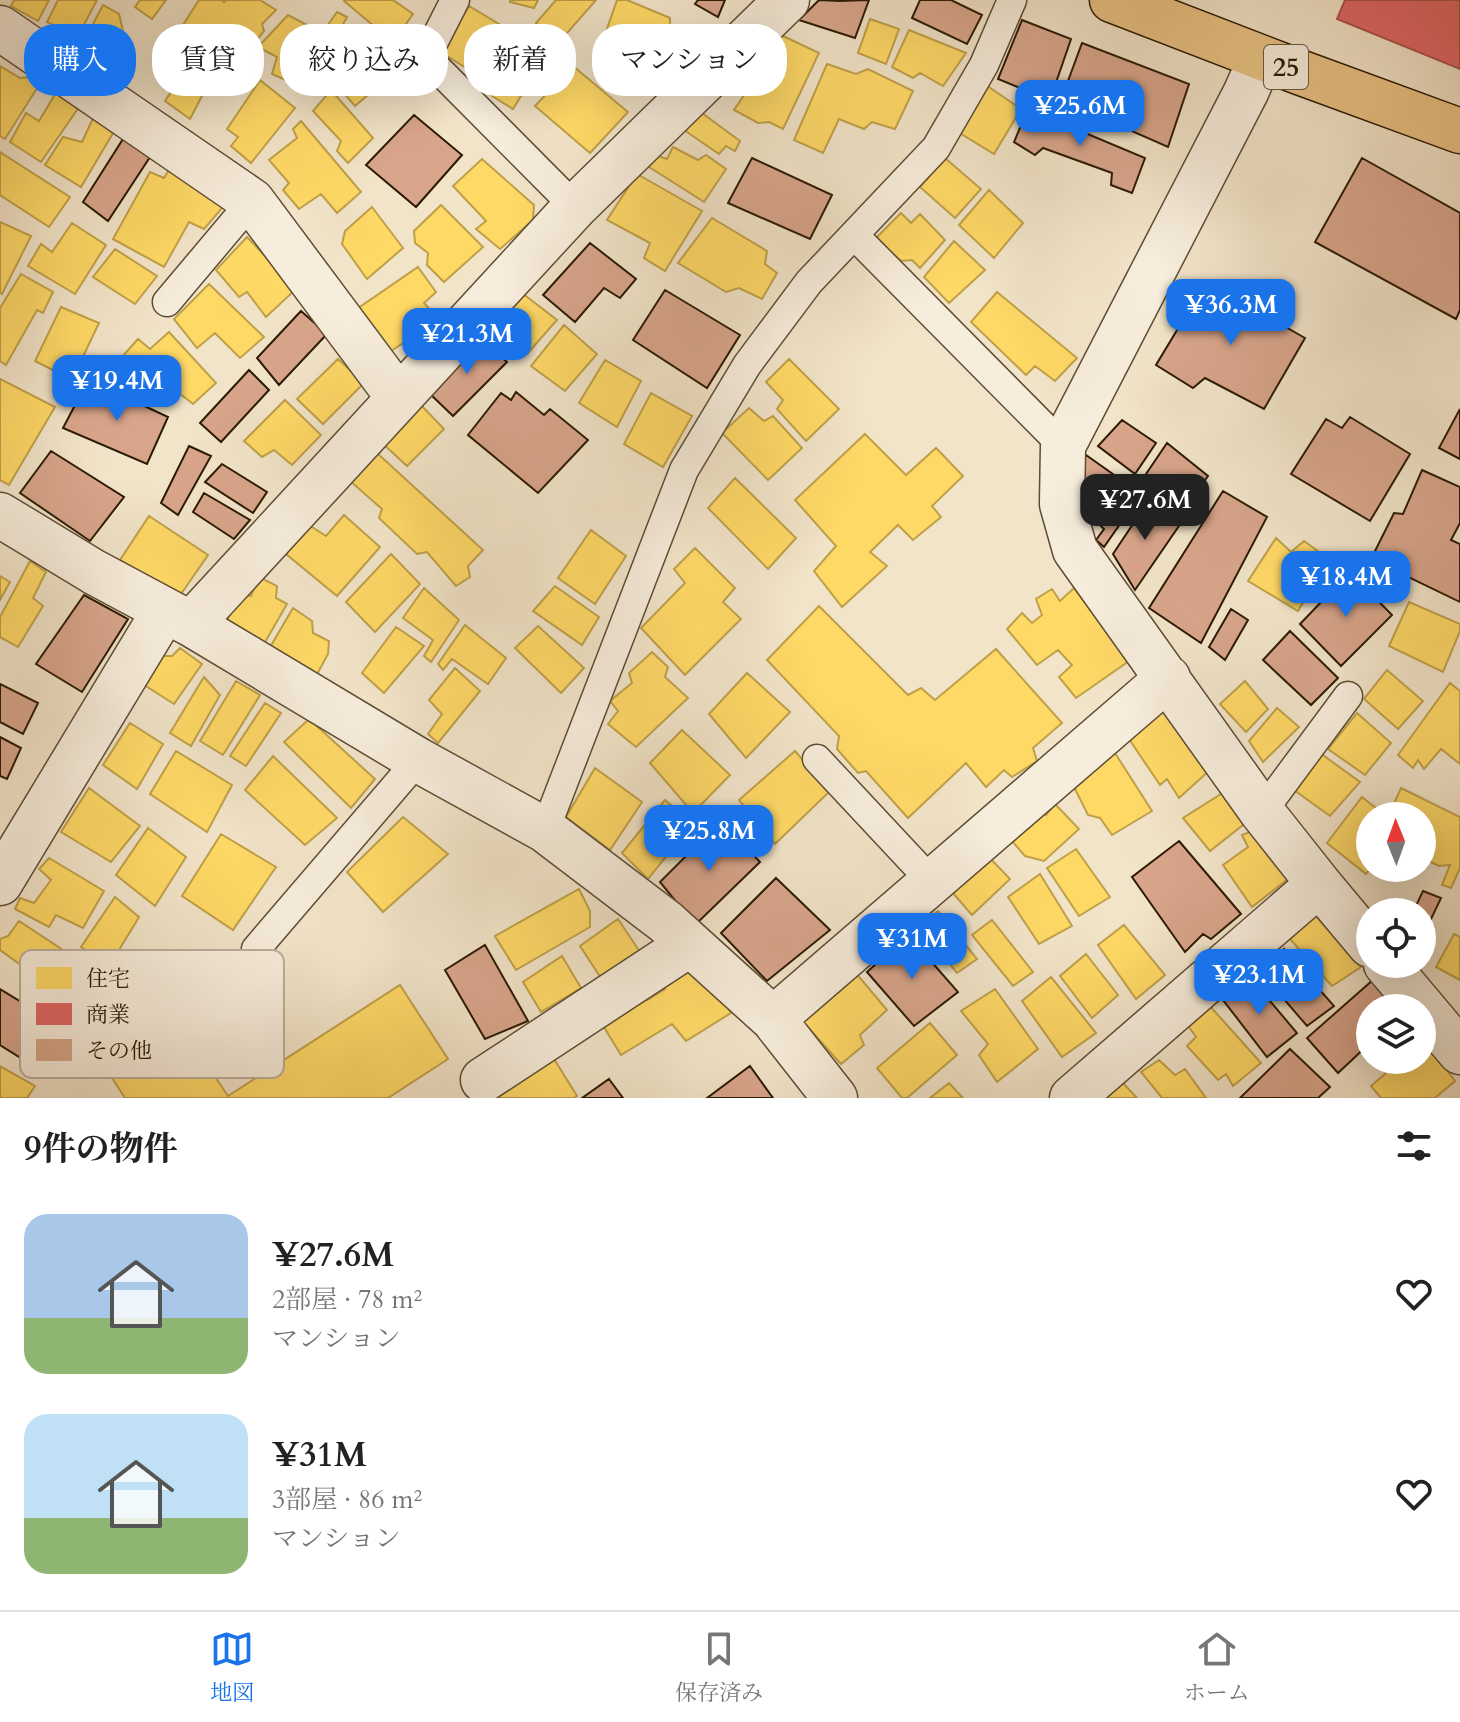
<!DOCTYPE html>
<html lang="ja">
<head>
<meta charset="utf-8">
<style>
  :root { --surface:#fff; --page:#f2f2f2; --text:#222; --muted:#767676; --line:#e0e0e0; --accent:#1a73e8 }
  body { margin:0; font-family:Cardo,"Noto Serif JP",serif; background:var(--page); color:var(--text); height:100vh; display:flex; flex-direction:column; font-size:30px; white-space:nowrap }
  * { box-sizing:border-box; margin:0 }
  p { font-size:26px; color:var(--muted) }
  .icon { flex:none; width:44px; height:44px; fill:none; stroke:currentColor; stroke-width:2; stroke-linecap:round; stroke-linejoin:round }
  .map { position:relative; height:1098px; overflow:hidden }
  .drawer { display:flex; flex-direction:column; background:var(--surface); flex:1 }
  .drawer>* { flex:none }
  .hud { position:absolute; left:24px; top:24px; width:800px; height:72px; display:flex; gap:16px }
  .needle { width:52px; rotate:359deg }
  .tools { position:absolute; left:1356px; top:802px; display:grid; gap:16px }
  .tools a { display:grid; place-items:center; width:80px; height:80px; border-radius:50%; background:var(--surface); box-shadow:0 8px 32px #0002; font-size:40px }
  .price { position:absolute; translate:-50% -68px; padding:0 18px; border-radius:16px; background:var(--accent); color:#fff; font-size:26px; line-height:52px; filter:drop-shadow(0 2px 4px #0008) }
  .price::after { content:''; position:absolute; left:50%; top:48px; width:24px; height:18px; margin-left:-12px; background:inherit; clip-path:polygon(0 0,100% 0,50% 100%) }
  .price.active { background:#222; color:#fff }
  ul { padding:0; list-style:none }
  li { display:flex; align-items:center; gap:24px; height:200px; padding:0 24px }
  li span { display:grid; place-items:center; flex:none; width:224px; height:160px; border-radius:24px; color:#555 }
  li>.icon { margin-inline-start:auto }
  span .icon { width:96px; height:96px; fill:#fffc; stroke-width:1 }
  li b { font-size:34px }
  h2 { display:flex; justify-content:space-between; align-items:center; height:96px; padding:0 24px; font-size:34px }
  .tag { padding:0 28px; border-radius:32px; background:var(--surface); box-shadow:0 8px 32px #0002; font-size:28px; line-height:72px }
  .tag.active { background:var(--accent); color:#fff }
  .menu { display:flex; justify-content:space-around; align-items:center; height:112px; border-top:2px solid var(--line); background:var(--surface); font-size:22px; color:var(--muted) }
  .menu a { display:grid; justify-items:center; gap:4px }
  .menu .active { color:var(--accent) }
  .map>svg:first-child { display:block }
  .homes { fill:#ffd966; stroke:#bfa048; stroke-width:2 }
  .shops { fill:#e06666; stroke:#aa4f48; stroke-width:2 }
  .building { fill:#d8a58b; stroke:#2b1a03; stroke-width:2 }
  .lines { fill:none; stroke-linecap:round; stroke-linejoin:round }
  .lane-casing { stroke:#5d4c34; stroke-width:31 }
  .street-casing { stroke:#5d4c34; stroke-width:47 }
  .primary-casing { stroke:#2b1a03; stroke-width:47 }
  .lane { stroke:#f7eddc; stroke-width:28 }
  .street { stroke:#f7eddc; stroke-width:44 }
  .primary { stroke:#e9c284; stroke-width:44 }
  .labels { text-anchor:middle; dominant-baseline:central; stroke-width:8; stroke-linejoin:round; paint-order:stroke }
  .shield { fill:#f7eddc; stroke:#685944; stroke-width:2 }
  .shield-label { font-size:26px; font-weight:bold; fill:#2b1a03 }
  .key { fill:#f7eddc; stroke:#baae9b; stroke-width:2 }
  .key-label { font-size:22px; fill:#2b1a03 }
</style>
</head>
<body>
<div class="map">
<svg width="1460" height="1098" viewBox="0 0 1460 1098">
  <rect width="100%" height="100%" fill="#f2e4c9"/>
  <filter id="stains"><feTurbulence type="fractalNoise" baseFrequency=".0025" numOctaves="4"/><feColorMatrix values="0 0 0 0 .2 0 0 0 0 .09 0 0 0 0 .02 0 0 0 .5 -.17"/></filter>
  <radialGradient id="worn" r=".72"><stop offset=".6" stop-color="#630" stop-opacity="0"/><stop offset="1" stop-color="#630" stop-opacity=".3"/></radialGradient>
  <path class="homes" d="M14,0H49L38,21L11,6Z
    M58,0H97L78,36L47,22Z
    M140,0H166L152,19L135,7Z
    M199,0H222L224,2L226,0H260L276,10L262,24L264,31L251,47L237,40L227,52L183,25Z
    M345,0H393L413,14L393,42L344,1Z
    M510,0H538L534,8L510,2Z
    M556,0H596L561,40L536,23Z
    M617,0H627L670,18V31L684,36L667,74L601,46Z
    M103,5L119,14L125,39L107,74L76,56Z
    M469,6L547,53L513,109L489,94L493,85L447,56L445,44Z
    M337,12L347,17L308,90L272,74L277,57L258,47L288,15L322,33Z
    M870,19L899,29L886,64L858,53Z
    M362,29L397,70L355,106L328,75L349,51V36Z
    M909,30L966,53L943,86L920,73L913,78L892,67Z
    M781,35L819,53L783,129L769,122L758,123L734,110L753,82L743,75L753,59L768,63Z
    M185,37L221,59L190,119L165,101L182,75L167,63Z
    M827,64L856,74L868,69L913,91L895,129L872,122L864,129L839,119L823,153L794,140Z
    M0,66L20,78L30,77L39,85L5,139L0,136Z
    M573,66L628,112L590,153L535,106Z
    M260,80L295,108L251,163L231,146L238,137L227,129Z
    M986,85L1021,109L994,154L958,132Z
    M331,90L373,138L348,163L337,151L341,141L313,111Z
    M57,91L79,107L41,162L10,142L26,113L39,121Z
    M698,110L740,141L735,151L726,146L719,154L684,130Z
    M95,114L116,128L81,187L45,165L63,137L82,142Z
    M301,121L361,192L337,213L321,194L299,209L283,190L289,183L269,160L297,138L293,129Z
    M673,147L698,160L706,155L726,169L704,202L649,167L655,155L667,159Z
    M0,152L70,197L49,227L0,195Z
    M945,158L981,189L955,218L920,187Z
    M482,159L534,205L533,220L500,249L476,229L486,221L453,186Z
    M173,163L228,201L204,229L189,222L164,267L113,239L150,172L164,178Z
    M637,174L702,211L665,271L644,258L650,243L607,220Z
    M989,190L1023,223L994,258L959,225Z
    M441,205L483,247L444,282L427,265L428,253L415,243L414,231Z
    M372,207L403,248L367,279L342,244L345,231Z
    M901,213L911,223L920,214L945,240L920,268L912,260L901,261L876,238Z
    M712,218L767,251L765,264L777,273L762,299L739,288L726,292L678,263Z
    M0,222L31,236L2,294L0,293Z
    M72,223L106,245L75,294L28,266L41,244L52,252Z
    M247,237L296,289L266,317L247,292L239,297L216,270Z
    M954,241L985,270L949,303L924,277Z
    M115,249L157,276L135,304L93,277Z
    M418,267L436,292L424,303L439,319L388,353L354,311Z
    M21,274L53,292L43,313L37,310L6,365L0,361V308Z
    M209,284L264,337L240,358L215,333L197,348L174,319Z
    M997,292L1077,358L1055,381L1035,366L1026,375L971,322Z
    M522,293L557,320L527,354L494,326Z
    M61,307L99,323L72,380L35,361Z
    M564,325L597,354L565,391L531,366Z
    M169,332L216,383L193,404L179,393L162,405L148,388L139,394L112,368L138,339L150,349Z
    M338,359L364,383L323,424L297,399Z
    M789,359L839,409L806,441L777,409L783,400L766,382Z
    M605,360L641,381L617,427L579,403Z
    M0,379L55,407L9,485L0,480Z
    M651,393L692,416L663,467L624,444Z
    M285,400L321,435L292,465L274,450L262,457L244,441Z
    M417,401L444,429L407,466L381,442Z
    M749,408L764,421L773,416L802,448L768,480L722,433Z
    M865,434L906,475L936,448L963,476L932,506L941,517L913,540L898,525L870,552L887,566L842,607L814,571L836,546L795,500Z
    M377,453L483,550L468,566L470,577L456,586L427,552L417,554L379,518L382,509L349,480Z
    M735,478L796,538L768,569L708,508Z
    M344,515L380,547L337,596L286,554L309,525L326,536Z
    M149,516L208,555L179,597L120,560Z
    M591,530L626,556L595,604L558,578Z
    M1276,538L1291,552L1304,541L1337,565L1323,589H1311L1298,611L1248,581Z
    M695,548L735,588L723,602L741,619L685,675L641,628L685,583L674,569Z
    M391,554L420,584L375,632L346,602Z
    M30,561L46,572L33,598L43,606L18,647L0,637V617Z
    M0,576L10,582L0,600Z
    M259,577L277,586L276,598L287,604L264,644L226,622L239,595L251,596Z
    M555,586L599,617L582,645L533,611Z
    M424,588L459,620L431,662L424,656L433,640L403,618Z
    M1074,588L1129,661L1076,698L1059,677L1072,665L1058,650L1037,665L1007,629L1022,613L1032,623L1042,615L1036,599L1052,589L1060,601Z
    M1409,602L1460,624V631L1443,672L1389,646Z
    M819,606L908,695L921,688L935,700L996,649L1062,723L1033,748L1037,761L1012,777L1004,770L986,787L966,763L908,818L866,771L858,773L837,749L839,736L767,660Z
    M293,608L312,621L313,633L329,641L328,654L315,678L269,649Z
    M465,625L506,658L488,684L452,659L443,670L438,664Z
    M538,626L584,668L561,693L515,648Z
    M396,627L424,646L384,693L362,673Z
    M180,648L202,664L174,704L144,685L160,656H172Z
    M652,652L668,667L665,677L688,698L636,747L608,724L618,711L610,701L632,683L629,673Z
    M455,668L480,691L438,743L428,734L442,714L429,700Z
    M1387,670L1423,701L1398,729L1364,699Z
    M747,673L790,712L746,758L709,714Z
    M204,677L220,695L191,746L170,733Z
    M236,681L260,695L223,755L200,741Z
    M1245,681L1268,709L1246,732L1220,704Z
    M1450,683L1460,691V764L1441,749L1424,769L1418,760L1413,768L1398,755Z
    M265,703L281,713L246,766L230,756Z
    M1159,705L1210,770L1179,798L1167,779L1160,785L1125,733Z
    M1277,708L1299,727L1263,762L1249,741Z
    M1357,713L1391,743L1365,775L1328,749Z
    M309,719L375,779L351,808L284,742Z
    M130,723L163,744L137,789L103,765Z
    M682,730L730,775L693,813L650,763Z
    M176,751L232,785L207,832L150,794Z
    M795,751L830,791L775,844L739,800Z
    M1115,753L1152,811L1112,835L1100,818L1088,815L1071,781Z
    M1320,753L1360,782L1330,816L1294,790Z
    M273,756L337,818L305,845L245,790Z
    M595,768L642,802L610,850L566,817Z
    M89,788L140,826L111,862L61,832Z
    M1401,788L1460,817V868L1451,888L1442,885L1450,865L1439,866L1422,858V816H1401L1391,810Z
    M1224,792L1248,821L1210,851L1183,818Z
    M1362,797L1386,816H1370L1371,868L1366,874L1327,843Z
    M665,800L692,824L648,879L622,853Z
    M1055,804L1079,829L1044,861L1025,856L1005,833L1036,805L1046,815Z
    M403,817L448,854L383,912L347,872Z
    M148,828L186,857L155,906L116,875Z
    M1255,830L1293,875L1252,907L1223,865L1248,847L1242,835Z
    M221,834L276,867L233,930L182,896Z
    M1076,849L1110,897L1079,916L1047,868Z
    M983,851L1010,879L972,915L945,884Z
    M49,858L104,891L83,928L56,915L49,927L15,909L20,898L34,903L51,880L39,869Z
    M1040,874L1072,926L1039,944L1008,897Z
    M579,889L590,911V927L516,970L495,936Z
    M115,897L139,917L110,965L81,947Z
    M938,911L977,959L957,973L919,925Z
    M1315,915L1361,967L1332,986L1290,939Z
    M618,919L640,952L601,978L580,946Z
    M992,920L1033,972L1013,986L972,935Z
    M19,921L63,950L43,981L0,950V939L8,936Z
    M1124,925L1165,975L1136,999L1098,945Z
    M1454,934L1460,937V980L1436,967Z
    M1086,954L1118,995L1092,1018L1060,976Z
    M562,956L581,988L541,1012L523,982Z
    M850,966L887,1010L860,1035L864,1045L841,1064L797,1015Z
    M690,967L718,991L731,1013L686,1041L672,1024L621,1055L599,1019L638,992L647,1000L665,989L663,979Z
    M1051,977L1096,1033L1062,1057L1022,1001Z
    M400,985L448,1059L388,1098H125L98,1056L111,1042L98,1023L155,988L228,1096Z
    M995,989L1038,1049L997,1082L979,1055L988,1044L961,1011Z
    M1209,1005L1261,1063L1233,1086L1226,1074L1218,1080L1187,1046L1196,1037L1186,1023Z
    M930,1023L957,1055L907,1098H902L877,1068Z
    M1430,1048L1455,1081L1435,1098H1381L1371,1086L1401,1060L1413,1062L1416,1060H1422V1055Z
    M551,1054L577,1096L574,1098H496L493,1093Z
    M1159,1060L1175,1075L1185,1069L1206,1098H1162L1141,1072Z
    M0,1066L35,1086L27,1098H0Z
    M1122,1082L1137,1098H1104Z
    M949,1083L963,1098H930Z"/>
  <path class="shops" d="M1345,0H1460V69L1337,19Z"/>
  <path class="building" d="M698,0H725L718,17L695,4Z
    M819,0L839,1L869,0L855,38L799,20Z
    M920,0H951L982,15L967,44L912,18Z
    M1022,20L1071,39L1050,100L998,79Z
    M1082,43L1189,84L1168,147L1061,100Z
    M1028,109L1145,158L1132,193L1111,185L1112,173L1043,148L1035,155L1014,142Z
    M414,115L462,155L416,207L366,165Z
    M123,139L150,157L108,221L83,202Z
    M752,158L832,195L810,239L728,203Z
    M1362,158L1460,213V310L1456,319L1315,242Z
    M590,243L636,279L620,298L604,288L575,322L543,295Z
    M1206,282L1305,338L1264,409L1205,378L1193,388L1156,365Z
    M665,290L740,335L707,388L633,340Z
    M301,311L327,334L279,385L257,358Z
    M479,336L507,362L453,416L428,392Z
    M249,370L269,390L221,442L200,423Z
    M104,387L168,417L147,464L63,428L83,390Z
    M516,392L544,415L550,409L588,440L538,493L468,435L501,393L511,400Z
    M1460,409V459L1439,448Z
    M1350,417L1410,454L1370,521L1291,474L1326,419L1342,428Z
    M1122,420L1156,443L1135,474L1098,446Z
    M1167,443L1208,476L1182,511L1142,480Z
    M189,446L211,456L178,515L161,503Z
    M51,451L124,497L90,541L20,493Z
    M1086,455L1141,494L1104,547L1096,540L1104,529L1081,507L1087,499L1072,476Z
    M222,464L267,492L253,513L205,482Z
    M1422,470L1460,487V523L1451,540L1460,544V602L1371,559L1394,513L1403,514Z
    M1223,491L1267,517L1201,643L1149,608Z
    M204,493L250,520L234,539L193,512Z
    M1149,500L1181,523L1135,590L1113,554Z
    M1350,572L1392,615L1341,666L1300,624Z
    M84,595L128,619L82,692L36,664Z
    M1231,609L1248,620L1225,660L1209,647Z
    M1290,631L1338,678L1311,705L1263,660Z
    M0,684L38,703L23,734L0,722Z
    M0,737L21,748L7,779L0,776Z
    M721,821L760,862L695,925L660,882Z
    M1179,841L1241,914L1211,939L1203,934L1185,952L1132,877Z
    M776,878L830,930L767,981L721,933Z
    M1423,891L1441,898L1422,938V912H1413Z
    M908,935L958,992L914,1026L867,972Z
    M485,945L528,1021L485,1039L445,970Z
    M1284,949L1334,1006L1307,1026L1260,971Z
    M1248,975L1297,1033L1267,1057L1223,1000Z
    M1374,979L1396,1008H1370V1043L1338,1073L1307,1038Z
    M0,989L64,1028L40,1070L0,1045Z
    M1290,1049L1330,1087L1318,1098H1240Z
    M750,1066L773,1098H707Z
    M609,1079L623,1098H582Z"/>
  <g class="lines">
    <g class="lane-casing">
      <path id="lane" d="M455,0L426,57L575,207
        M854,235L1063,446
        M167,302L252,201
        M817,759L932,882
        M1262,812L1348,696
        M545,830L684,470L747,365L809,282L936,148L984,65L1012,0
        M256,949L418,760"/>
    </g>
    <g class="street-casing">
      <path id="street" d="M0,28L252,201L399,398
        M1261,58L1246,92L1063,446L1062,504L1075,550L1262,812L1319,884L1370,945
        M0,515L94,572L191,624L575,207L787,0
        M191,624L418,760L545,830L666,922L773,1019L835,1098
        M0,883L165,610
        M1386,964L1460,1052
        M773,1019L1168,678
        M483,1080L690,944
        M1072,1098L1319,884"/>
    </g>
    <g class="primary-casing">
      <path id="primary" d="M1112,0L1299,72L1460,131"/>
    </g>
    <use href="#lane" class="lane"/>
    <use href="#street" class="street"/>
    <use href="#primary" class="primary"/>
  </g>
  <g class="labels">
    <rect class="shield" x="1264" y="45" width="44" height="44" rx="6"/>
    <g class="shield-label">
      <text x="1286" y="67">25</text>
    </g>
  </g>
  <rect x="20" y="950" width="264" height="128" rx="12" class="key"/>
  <rect x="36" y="967" width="36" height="22" fill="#ffd966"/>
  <rect x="36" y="1003" width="36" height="22" fill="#e06666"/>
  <rect x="36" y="1039" width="36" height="22" fill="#d8a58b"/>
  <g class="key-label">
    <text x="86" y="986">住宅</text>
    <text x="86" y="1022">商業</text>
    <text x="86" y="1058">その他</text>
  </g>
  <rect width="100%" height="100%" filter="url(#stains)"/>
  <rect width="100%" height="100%" fill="url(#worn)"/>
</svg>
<div class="tools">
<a><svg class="needle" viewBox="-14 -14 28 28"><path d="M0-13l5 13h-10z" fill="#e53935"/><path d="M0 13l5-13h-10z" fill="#767676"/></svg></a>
<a><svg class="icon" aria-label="locate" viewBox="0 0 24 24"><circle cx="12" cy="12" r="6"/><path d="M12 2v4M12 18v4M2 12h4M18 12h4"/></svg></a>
<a><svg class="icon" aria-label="layers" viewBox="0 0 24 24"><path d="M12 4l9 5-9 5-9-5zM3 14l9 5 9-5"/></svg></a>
</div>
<b class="price" style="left:1080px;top:148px">¥25.6M</b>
<b class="price" style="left:1231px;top:347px">¥36.3M</b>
<b class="price" style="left:467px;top:376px">¥21.3M</b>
<b class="price" style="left:117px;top:423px">¥19.4M</b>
<b class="price active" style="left:1145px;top:542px">¥27.6M</b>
<b class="price" style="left:1346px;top:619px">¥18.4M</b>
<b class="price" style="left:709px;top:873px">¥25.8M</b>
<b class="price" style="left:912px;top:981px">¥31M</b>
<b class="price" style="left:1259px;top:1017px">¥23.1M</b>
<div class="hud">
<a class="tag active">購入</a>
<a class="tag">賃貸</a>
<a class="tag">絞り込み</a>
<a class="tag">新着</a>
<a class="tag">マンション</a>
</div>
</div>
<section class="drawer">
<h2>9件の物件<svg class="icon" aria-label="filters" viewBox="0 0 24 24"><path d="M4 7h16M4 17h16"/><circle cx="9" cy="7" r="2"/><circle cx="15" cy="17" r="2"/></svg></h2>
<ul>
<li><span style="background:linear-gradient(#a9c7e8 65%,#8fb573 0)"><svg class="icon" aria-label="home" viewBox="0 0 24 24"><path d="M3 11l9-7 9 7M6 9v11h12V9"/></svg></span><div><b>¥27.6M</b><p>2部屋 · 78 m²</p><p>マンション</p></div><svg class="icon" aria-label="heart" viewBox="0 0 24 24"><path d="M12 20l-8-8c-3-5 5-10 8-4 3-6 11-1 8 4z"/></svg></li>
<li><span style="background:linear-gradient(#bfe0f5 65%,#8fb573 0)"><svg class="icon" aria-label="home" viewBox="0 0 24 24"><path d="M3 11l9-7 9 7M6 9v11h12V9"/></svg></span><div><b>¥31M</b><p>3部屋 · 86 m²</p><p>マンション</p></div><svg class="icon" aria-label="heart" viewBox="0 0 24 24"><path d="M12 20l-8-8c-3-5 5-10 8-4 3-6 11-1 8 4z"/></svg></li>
</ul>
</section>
<nav class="menu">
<a class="active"><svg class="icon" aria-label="map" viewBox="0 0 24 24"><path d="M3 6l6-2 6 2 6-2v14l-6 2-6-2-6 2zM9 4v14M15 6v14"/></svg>地図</a>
<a><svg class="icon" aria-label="saved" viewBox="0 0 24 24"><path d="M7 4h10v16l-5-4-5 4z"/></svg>保存済み</a>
<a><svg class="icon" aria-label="home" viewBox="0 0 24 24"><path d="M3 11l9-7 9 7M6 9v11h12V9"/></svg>ホーム</a>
</nav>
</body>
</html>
